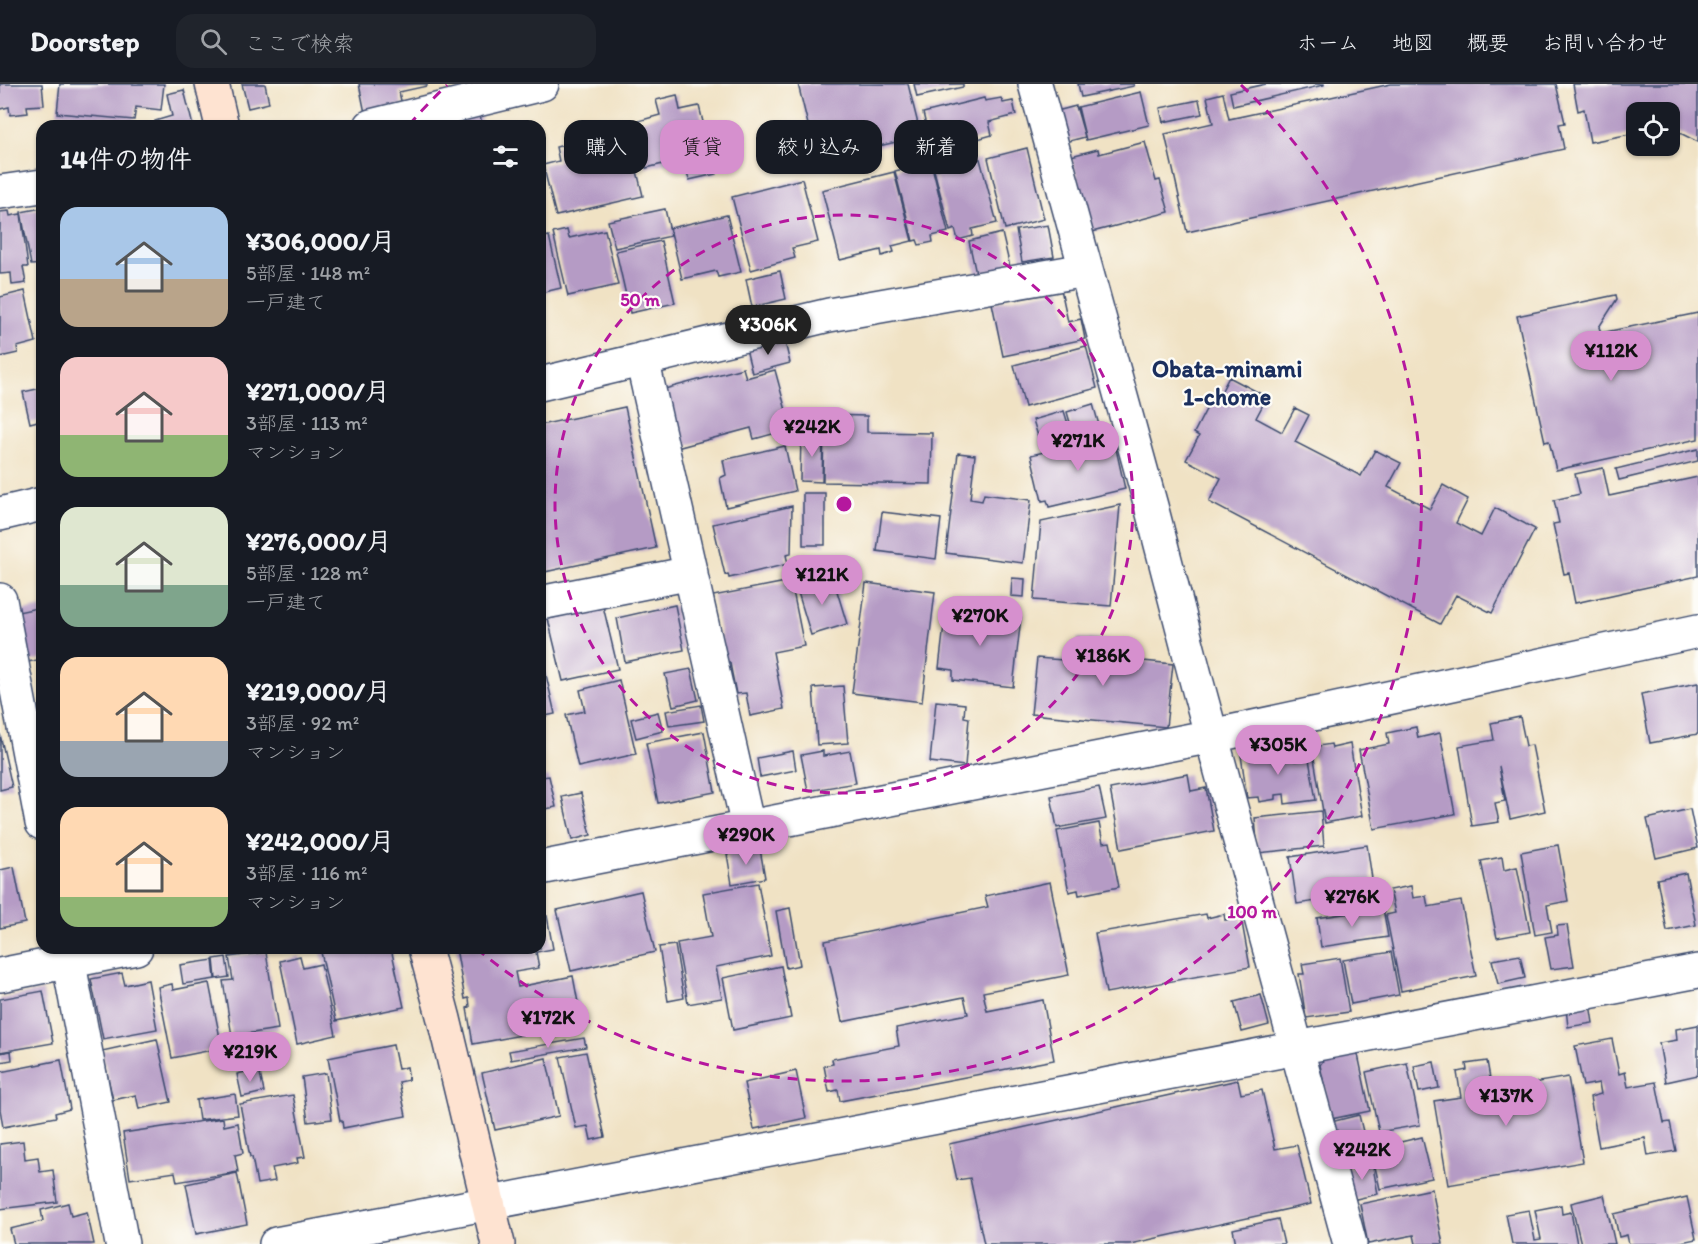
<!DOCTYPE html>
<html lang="ja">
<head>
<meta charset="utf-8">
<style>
  :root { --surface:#171b24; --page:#20242c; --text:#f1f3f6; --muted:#9ea1a6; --line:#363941; --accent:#d690ce }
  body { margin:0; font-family:Itim,"Klee One",sans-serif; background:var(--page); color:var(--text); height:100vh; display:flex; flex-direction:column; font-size:22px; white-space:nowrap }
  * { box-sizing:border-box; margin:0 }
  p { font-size:20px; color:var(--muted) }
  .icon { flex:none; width:33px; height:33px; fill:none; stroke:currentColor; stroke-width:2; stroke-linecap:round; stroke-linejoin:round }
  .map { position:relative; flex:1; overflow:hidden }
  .details { position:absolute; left:36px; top:36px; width:510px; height:834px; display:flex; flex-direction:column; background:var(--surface); border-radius:18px; box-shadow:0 2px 4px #0004 }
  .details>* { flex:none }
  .hud { position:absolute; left:564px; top:36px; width:570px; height:54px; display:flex; gap:12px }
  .tools { position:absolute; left:1626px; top:18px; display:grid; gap:12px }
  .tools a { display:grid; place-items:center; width:54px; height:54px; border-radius:12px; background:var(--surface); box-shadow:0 2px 4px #0004; font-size:30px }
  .price { position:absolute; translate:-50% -51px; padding:0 14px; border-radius:21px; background:var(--accent); color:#111; font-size:20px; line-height:39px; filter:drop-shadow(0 2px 3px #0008) }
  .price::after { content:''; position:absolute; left:50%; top:36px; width:18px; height:14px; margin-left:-9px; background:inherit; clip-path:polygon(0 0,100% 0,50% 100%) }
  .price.selected { background:#222; color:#fff }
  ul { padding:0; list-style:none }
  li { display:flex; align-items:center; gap:18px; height:150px; padding:0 24px }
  li span { display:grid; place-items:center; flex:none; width:168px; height:120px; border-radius:18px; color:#555 }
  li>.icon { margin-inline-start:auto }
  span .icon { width:72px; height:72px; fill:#fffc; stroke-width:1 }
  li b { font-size:26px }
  h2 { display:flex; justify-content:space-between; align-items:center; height:72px; padding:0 24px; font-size:26px }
  .pill { padding:0 21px; border-radius:18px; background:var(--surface); box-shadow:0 2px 4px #0004; font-size:21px; line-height:54px }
  .pill.selected { background:var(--accent); color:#111 }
  header { display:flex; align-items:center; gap:36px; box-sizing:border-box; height:84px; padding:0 30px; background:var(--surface); border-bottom:2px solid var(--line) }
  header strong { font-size:28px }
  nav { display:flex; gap:33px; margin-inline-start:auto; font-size:21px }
  .search { width:420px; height:54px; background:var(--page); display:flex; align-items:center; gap:15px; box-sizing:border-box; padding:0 21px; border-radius:18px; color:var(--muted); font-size:22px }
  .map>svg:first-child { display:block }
  .building { fill:#b59bc5 }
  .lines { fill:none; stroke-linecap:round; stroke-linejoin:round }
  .street-casing { stroke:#3b4a6d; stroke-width:36 }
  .secondary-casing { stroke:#3b4a6d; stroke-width:36 }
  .street { stroke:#fff; stroke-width:33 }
  .secondary { stroke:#fee3d1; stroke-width:33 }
  .ring { fill:none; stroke:#b5179e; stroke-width:3; stroke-dasharray:10 8 }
  .labels { text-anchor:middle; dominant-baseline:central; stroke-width:4.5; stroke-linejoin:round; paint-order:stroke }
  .neighbourhood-label { font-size:24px; font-weight:bold; fill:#1b2f5e; stroke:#fdfcf7 }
  .centre { fill:#b5179e; stroke:#fdfcf7; stroke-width:3 }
  .ring-label { font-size:18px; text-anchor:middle; font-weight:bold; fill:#b5179e; stroke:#fdfcf7; stroke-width:4.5; stroke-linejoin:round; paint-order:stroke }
</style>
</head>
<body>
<header>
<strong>Doorstep</strong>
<div class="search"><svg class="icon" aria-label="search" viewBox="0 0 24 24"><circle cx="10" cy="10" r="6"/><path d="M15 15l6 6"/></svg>ここで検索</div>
<nav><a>ホーム</a><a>地図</a><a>概要</a><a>お問い合わせ</a></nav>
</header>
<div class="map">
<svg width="1698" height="1160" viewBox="0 0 1698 1160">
  <rect width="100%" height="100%" fill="#fdfcf7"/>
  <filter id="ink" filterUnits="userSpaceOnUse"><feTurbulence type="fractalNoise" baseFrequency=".0167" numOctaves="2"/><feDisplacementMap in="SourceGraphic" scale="12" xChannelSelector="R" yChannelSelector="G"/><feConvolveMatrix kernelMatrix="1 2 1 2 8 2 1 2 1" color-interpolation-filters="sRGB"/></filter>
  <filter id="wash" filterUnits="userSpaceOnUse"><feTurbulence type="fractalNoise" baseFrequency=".008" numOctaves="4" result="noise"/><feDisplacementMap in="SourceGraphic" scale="24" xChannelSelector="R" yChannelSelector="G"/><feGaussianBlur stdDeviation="1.35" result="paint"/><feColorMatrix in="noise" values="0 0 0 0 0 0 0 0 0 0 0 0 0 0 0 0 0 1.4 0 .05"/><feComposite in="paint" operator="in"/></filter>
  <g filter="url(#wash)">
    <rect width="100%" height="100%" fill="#f0e2c4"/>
    <g id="blocks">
      <path class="building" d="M0,0H42L44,21L27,22L28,29L10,31L9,23L0,25Z
        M60,0H164L161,26L136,23L134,36L57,29Z
        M242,0H265L269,19L248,24Z
        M359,0H427V2L399,8L402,21L365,29Z
        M798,0H908L921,52L817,77Z
        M914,0H963V3L917,13Z
        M1078,0H1134V2L1081,13Z
        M1266,0H1324V1L1233,22L1230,8Z
        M1391,0H1556L1565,39L1559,40L1564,65L1187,148L1165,50L1213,39L1207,13L1223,9L1229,35Z
        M1573,0H1698V58L1670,44V28H1636V49L1590,58L1584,25L1578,27Z
        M184,6L193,42H156L155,37L172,32L167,10Z
        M1141,8L1149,41L1086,56L1078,23Z
        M677,11L680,26L699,22L716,90L689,96L684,75L646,84L635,38L660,31L656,16Z
        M984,14L985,17L1001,14L1003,19L1013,17L1016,31L989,38L992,51L956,61L959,72L935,78L923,29Z
        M1199,16L1202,30L1163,38L1160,24Z
        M1076,22L1085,53L1062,59L1053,28Z
        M480,32L483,42H465L464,36Z
        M603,51L606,64L630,58L643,112L556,132L543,81L559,77L556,63Z
        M1145,58L1156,97L1160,96L1169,128L1092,148L1071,72L1098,65L1099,70Z
        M1027,64L1044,135L1005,145L988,74Z
        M980,75L997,139L972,145L973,152L958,156L955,145L950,147L934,86Z
        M931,78L948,148L932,152L933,158L919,161L917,156L913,157L895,87Z
        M894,88L912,157L892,162L894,168L882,172L881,166L840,176L822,106Z
        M802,95L818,158L792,164L795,174L751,186L732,113Z
        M42,124V180L31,181L21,128Z
        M665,125L671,152L615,164L608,137Z
        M9,127L10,132L21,130L28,183H23L26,199L12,201L11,189L0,190V128Z
        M727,131L741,188L718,193L716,187L682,195L670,144Z
        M1048,141L1054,173L1022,178L1016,146Z
        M567,146L569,154L605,146L618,201L568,212L553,149Z
        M1002,149L1010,183L976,190L969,157Z
        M549,152L561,204L540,209V154Z
        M661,157L675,219L630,229L616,167Z
        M780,187L786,215L752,223L746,195Z
        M1061,205L1068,238L1081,235L1085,255L1003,272L992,219Z
        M25,207L36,258L17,263L18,269L0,273V213Z
        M1616,211L1617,215L1599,243L1601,249L1698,229V355L1556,386L1549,357L1545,358L1517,232Z
        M784,254L790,279L752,289L746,265Z
        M1086,262L1097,304L1025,323L1014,281Z
        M743,284L746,294L775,286L791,345L754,355L751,344L673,365L657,307Z
        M1229,293L1267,313L1256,334L1282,348L1295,324L1309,331L1295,358L1361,392L1375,366L1401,379L1388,403L1430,425L1443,401L1468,415L1456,439L1481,452L1495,424L1535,445L1492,529L1456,511L1440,540L1209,418L1221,394L1186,376L1199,352L1194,349L1215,308L1220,310Z
        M42,304V336L30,339L23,308Z
        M1093,320L1101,348L1075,356L1067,328Z
        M625,323L656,464L540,489V341Z
        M1064,327L1073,356L1042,365L1033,336Z
        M824,331L867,332V348L932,349L931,400L823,398Z
        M801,351L823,352L822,398L800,397Z
        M1113,352L1125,405L1049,423L1047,416L1042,417L1031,371Z
        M785,362L795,407L726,423L720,394L726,391L723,376Z
        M1698,365V377L1619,396L1616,385Z
        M958,369L975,371L970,415L982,417L984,410L1031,416L1023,479L946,469Z
        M1603,384L1609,412L1698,393V492L1575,519L1569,489L1564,490L1553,440L1559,439L1554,416L1580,410L1575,390Z
        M803,409H825V461H803Z
        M1120,421L1111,522L1034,516L1041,438Z
        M792,422L791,470L786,471L788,480L729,494L728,490L725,491L713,440Z
        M882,428L941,435L936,475L877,467Z
        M833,494L847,540L811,551L797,505Z
        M1012,494L1025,495L1024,513L1011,512Z
        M791,497L804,562L773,568L784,625L750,632L746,609L736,610L730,579H726L713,512Z
        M866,499L935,508L922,618L852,609Z
        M675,521L684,566L625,578L617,534Z
        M603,522L618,585L563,597L548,535Z
        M42,523V575L28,578L18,528Z
        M946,524L1021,533L1013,603L953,596V586L939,584Z
        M1078,554L1114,557L1113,574L1173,580L1166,643L1031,630L1037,574L1076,577Z
        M540,565L555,630L540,633Z
        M691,585L698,616L673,622L665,590Z
        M619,596L636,670L578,683L566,631L585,627L580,606Z
        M1698,599V650L1650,659L1641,610Z
        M843,602L848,659L817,661L813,604Z
        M936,617L965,620L964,633L969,634L965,682L930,678Z
        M701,621L704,637L669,642L666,627Z
        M658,628L663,647L636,654L631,635Z
        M1520,633L1526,662L1532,661L1545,727L1510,735L1499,682L1505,717L1495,719L1499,738L1472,742L1459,662L1494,656L1491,639Z
        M1416,643L1418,654L1440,649L1455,730L1374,745L1359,666L1389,660L1387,649Z
        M704,648L715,708L658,719L646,659Z
        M0,650L12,703L0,706Z
        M1291,658L1295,677L1309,675L1316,716L1285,720L1284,710L1276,711V715L1259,718L1258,713L1247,714L1241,671L1280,664L1279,659Z
        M1331,660L1332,664L1350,660L1362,732L1325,739L1312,663Z
        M793,667L796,686L760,693L757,674Z
        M823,667V672L850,667L856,699L808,707L801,671Z
        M541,686L542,693L549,692L556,723L540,726Z
        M1188,690L1191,707L1206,704L1214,747L1121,765L1110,705Z
        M1099,703L1106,735L1057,744L1051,712Z
        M581,709L591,751L572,756L562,713Z
        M1690,725L1698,764L1656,774L1647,735Z
        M1321,727L1324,762L1258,769L1255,734Z
        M1099,739L1103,759L1110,758L1119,803L1079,811L1078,806L1069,808L1057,747Z
        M1367,761L1374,808L1370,809L1371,816L1330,822L1329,815L1297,820L1290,773Z
        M1558,761L1568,817L1547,821L1552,848L1535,851L1521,768Z
        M760,765L765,794L732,800L727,770Z
        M1502,773L1504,786L1517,783L1530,848L1497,854L1481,777Z
        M14,783L25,839L0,844V786Z
        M1686,789L1696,841L1667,847L1657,795Z
        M1050,798L1069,891L983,908L987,927L1043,916L1054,976L840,1017L838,1006L829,1008L824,982L833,980L832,975L899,962L896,944L968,930L964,913L842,938L825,857L988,823L985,812Z
        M758,799L771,872L716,883L722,914L688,920L677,859L711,853L703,809Z
        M1411,802L1413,814L1426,812L1428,823L1461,817L1476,892L1401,907L1386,831L1395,829L1390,806Z
        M641,807L655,868L571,887L557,826Z
        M790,824L800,881L786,884L776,827Z
        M1383,824L1388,853L1321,863L1317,834Z
        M1206,830L1207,834L1224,830L1225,836L1241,833L1250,883L1106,909L1095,849Z
        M547,832L553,865L536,868L539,884L515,888L518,903L573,892L582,940L473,960L467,924L470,923L469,914L465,915L456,864H540V834Z
        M1567,841L1574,882L1551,885L1545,853L1558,851L1557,842Z
        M675,861L684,914L668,917L659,863Z
        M338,864H391L404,923L336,937L321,868Z
        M266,868L278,945L232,952L223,897L233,896L229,873Z
        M1391,868L1399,911L1351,920L1343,876Z
        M1520,871L1525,894L1498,900L1492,876Z
        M300,872L303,884L321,880L336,951L297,960L280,877Z
        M226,873L229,893L216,895L214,875Z
        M1340,874L1349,928L1306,934L1299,890H1304L1302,880Z
        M213,876L215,895L183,900L180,881Z
        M781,882L791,934L733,946L723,894Z
        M122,889L125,901L148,896L157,945L103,955L91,895Z
        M209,899L222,964L172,974L158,903L172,900L173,906Z
        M43,907L53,959L0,968V915Z
        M1261,911L1269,941L1242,948L1234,918Z
        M1590,920L1593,939L1568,943L1566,924Z
        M1698,941V991L1666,998L1659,959L1677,956L1676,945Z
        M584,954L586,963L511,976L509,967Z
        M157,955L171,1018L139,1025L136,1011L113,1016L102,967Z
        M1612,955L1619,990L1625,988L1628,1003L1656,998L1664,1039L1670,1038L1676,1067L1648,1072L1645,1054L1599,1063L1590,1013L1601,1010L1599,999L1583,1002L1575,962Z
        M393,961L398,985L407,983L409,996L399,998L406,1032L343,1044L342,1037H340L328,974Z
        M1357,966L1370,1027L1331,1035L1320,981L1326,972Z
        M11,967L12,976L0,978V969Z
        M586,968L605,1053L591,1056L588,1042L576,1044L560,973Z
        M546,974L559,1032L495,1046L482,989Z
        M61,976L70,1025L55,1029L56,1033L3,1043L0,1025V988Z
        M1487,977L1492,1006L1568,993L1583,1078L1448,1101L1434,1017L1461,1013L1457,988L1467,986L1466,980Z
        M1434,978L1439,1004L1419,1008L1414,982Z
        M1407,979L1420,1041L1379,1048L1366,988Z
        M259,985L264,1008L242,1013L237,990Z
        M796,987L806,1034L754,1045L744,999Z
        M326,989L332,1035L308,1038L302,993Z
        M1238,996L1241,1010L1262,1006L1275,1065L1297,1061L1311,1120L1130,1160H984L970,1094L957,1096L949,1060Z
        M235,1010L238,1031L199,1036L196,1016Z
        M293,1011L305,1073L297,1074L298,1079L272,1084L275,1097L257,1100L252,1073H250L240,1020Z
        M1359,1031L1366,1060L1338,1067L1331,1038Z
        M223,1034L224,1042L238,1039L243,1069L235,1071L238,1088L177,1098L175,1088L130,1095L123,1049Z
        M1422,1053L1432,1094L1380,1105L1371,1065Z
        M23,1057L25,1075L38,1073L40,1088L53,1086L57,1118L0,1125V1060Z
        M1372,1078L1378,1110L1352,1116L1345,1084Z
        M237,1089L247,1140L196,1150L186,1100Z
        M1432,1105L1443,1160H1416L1414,1151L1368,1160L1360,1120Z
        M1604,1111L1615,1160H1581L1571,1119Z
        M1687,1113L1696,1155L1672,1160H1629L1627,1151L1619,1153L1614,1130Z
        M68,1119L71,1132L87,1128L94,1160H14L10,1145L43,1137L41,1126Z
        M1561,1121L1562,1130L1571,1128L1577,1160H1512L1506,1130L1529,1126L1535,1156L1541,1155L1535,1126Z
        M1278,1135L1284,1160H1236L1233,1145Z"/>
    </g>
  </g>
  <g filter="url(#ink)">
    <use href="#blocks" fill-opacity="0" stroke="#3b4a6d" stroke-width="1.5"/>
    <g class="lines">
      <g class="street-casing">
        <path id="street" d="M1035,0L1151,422L1197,599L1350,1160
          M371,42L542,0
          M0,108L42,102
          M642,275L748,743
          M540,300L829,231L1085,186
          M0,430L42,420
          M0,516L42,739
          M540,519L691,489
          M540,784L1212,652L1698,547
          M66,864L122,1160
          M0,891L136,864
          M276,1160L1698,887"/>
      </g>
      <g class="secondary-casing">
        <path id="secondary" d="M212,0L222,42
          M425,864L444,935L498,1160"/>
      </g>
      <use href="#street" class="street"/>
      <use href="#secondary" class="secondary"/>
    </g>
  </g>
  <g class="ring">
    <circle cx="844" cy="420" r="289"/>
    <path d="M409 41A577 577 0 0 1 447 1M1241 1A577 577 0 0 1 477 865"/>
  </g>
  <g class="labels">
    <g class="neighbourhood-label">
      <text x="1227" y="284">Obata-minami<tspan x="1227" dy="28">1-chome</tspan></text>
    </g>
  </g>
  <circle cx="844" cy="420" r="9" class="centre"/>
  <g class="ring-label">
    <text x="640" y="222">50 m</text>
    <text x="1252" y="834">100 m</text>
  </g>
</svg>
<div class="tools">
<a><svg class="icon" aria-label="locate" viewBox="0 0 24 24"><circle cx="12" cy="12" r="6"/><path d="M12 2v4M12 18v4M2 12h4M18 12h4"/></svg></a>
</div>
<b class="price selected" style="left:768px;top:272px">¥306K</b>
<b class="price" style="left:1611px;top:298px">¥112K</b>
<b class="price" style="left:812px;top:374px">¥242K</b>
<b class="price" style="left:1078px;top:388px">¥271K</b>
<b class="price" style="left:822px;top:522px">¥121K</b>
<b class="price" style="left:980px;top:563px">¥270K</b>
<b class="price" style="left:1103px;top:603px">¥186K</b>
<b class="price" style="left:1278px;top:692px">¥305K</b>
<b class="price" style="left:746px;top:782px">¥290K</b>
<b class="price" style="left:1352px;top:844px">¥276K</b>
<b class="price" style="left:548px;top:965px">¥172K</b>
<b class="price" style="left:250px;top:999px">¥219K</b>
<b class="price" style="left:1506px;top:1043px">¥137K</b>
<b class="price" style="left:1362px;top:1097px">¥242K</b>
<div class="hud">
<a class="pill">購入</a>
<a class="pill selected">賃貸</a>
<a class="pill">絞り込み</a>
<a class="pill">新着</a>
</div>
<section class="details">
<h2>14件の物件<svg class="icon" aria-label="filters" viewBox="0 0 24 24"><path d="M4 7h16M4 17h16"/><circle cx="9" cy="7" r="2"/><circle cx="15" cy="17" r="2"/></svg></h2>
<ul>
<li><span style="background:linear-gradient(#a9c7e8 60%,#b9a48a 0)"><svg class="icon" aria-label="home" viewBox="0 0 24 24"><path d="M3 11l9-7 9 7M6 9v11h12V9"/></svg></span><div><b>¥306,000/月</b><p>5部屋 · 148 m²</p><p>一戸建て</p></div></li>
<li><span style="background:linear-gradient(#f6c9c9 65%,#8fb573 0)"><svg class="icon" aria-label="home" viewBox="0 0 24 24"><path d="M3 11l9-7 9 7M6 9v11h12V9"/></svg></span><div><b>¥271,000/月</b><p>3部屋 · 113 m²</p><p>マンション</p></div></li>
<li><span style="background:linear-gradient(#dfe7d0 65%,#7fa58c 0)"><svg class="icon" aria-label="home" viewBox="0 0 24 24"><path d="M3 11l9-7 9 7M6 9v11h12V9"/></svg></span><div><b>¥276,000/月</b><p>5部屋 · 128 m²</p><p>一戸建て</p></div></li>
<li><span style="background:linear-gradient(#ffd9b3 70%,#9aa5b1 0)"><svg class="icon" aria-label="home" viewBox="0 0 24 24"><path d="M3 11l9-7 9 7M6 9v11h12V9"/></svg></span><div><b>¥219,000/月</b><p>3部屋 · 92 m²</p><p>マンション</p></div></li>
<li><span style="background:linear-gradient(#ffd9b3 75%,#8fb573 0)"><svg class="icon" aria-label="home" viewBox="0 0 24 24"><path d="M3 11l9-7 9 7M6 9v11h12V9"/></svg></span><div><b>¥242,000/月</b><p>3部屋 · 116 m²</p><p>マンション</p></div></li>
</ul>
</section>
</div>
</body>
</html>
